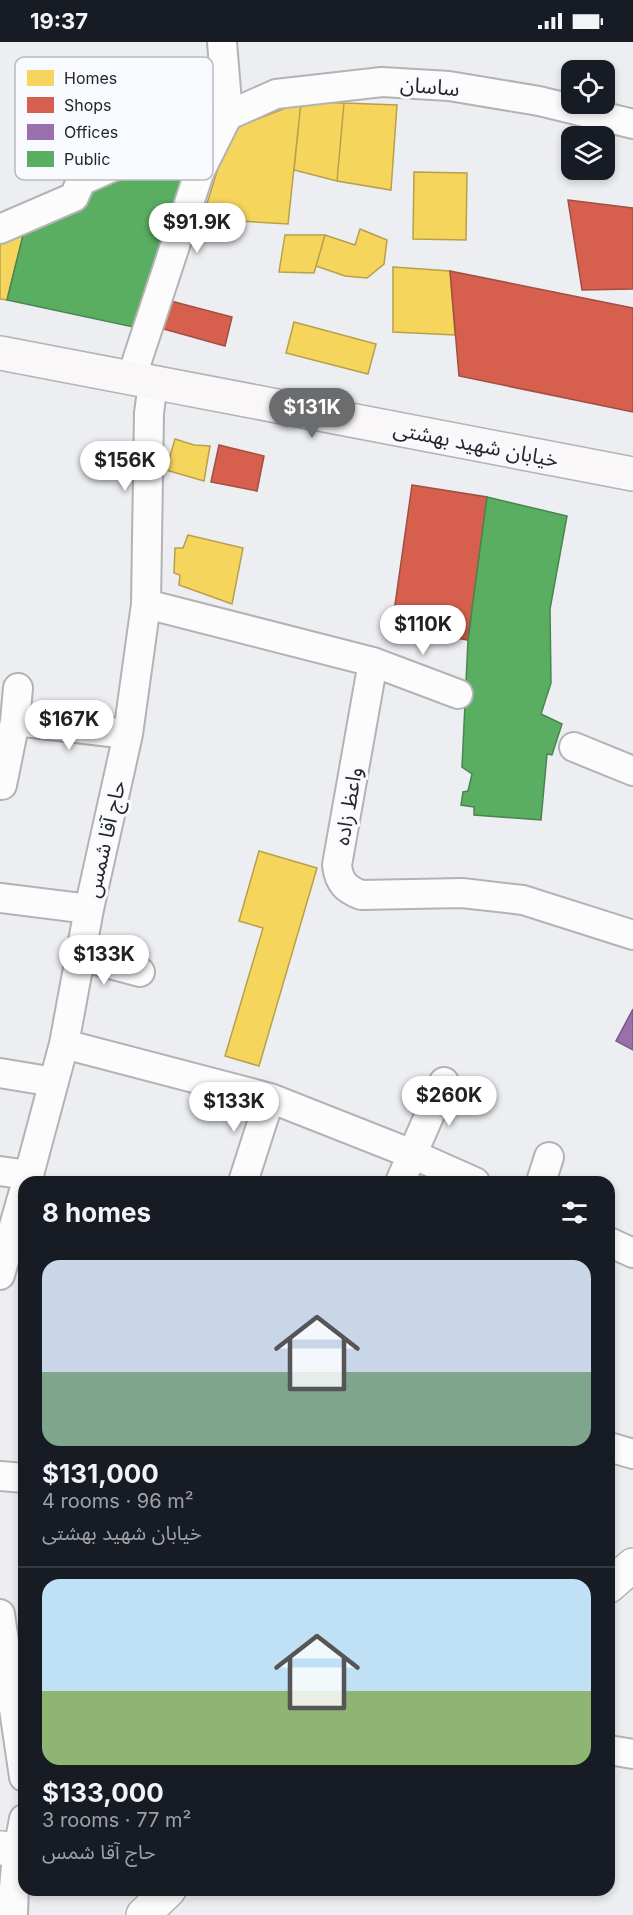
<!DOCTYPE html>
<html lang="en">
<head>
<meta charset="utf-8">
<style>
  :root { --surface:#171b24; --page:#20242c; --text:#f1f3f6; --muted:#9ea1a6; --line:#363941; --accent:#6b6c6e }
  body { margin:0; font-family:Inter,"Noto Sans Arabic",sans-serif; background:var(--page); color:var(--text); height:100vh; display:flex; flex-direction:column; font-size:22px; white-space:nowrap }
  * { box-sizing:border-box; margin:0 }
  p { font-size:20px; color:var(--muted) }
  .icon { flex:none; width:33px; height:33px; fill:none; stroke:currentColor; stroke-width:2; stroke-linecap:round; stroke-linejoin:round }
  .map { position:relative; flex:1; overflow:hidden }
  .details { position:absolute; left:18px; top:1134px; width:597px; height:720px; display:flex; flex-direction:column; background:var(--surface); border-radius:18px; box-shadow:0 3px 9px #0003 }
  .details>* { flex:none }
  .buttons { position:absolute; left:561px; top:18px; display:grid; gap:12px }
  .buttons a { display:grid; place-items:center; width:54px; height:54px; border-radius:12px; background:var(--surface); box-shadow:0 3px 9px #0003; font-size:30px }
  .price { position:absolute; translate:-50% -51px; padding:0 14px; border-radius:21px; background:#fff; color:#222; font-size:20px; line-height:39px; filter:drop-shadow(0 2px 3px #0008) }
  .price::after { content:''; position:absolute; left:50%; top:36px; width:18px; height:14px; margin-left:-9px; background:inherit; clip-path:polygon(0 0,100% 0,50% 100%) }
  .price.active { background:var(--accent); color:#fff }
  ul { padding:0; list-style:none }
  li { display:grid; align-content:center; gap:12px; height:318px; padding:0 24px }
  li+li { border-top:2px solid var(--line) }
  li span { display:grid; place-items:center; height:186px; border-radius:18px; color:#555 }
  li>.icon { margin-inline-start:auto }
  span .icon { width:108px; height:108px; fill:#fffc; stroke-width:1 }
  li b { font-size:26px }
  h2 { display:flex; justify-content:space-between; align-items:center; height:72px; padding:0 24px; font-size:26px }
  .status { display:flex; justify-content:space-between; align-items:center; height:42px; padding:0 30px; background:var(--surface); direction:ltr }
  .status svg { height:16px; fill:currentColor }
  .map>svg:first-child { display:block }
  .homes { fill:#f6d55c; stroke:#b7a04c; stroke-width:1.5 }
  .shops { fill:#d6604d; stroke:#a14f42; stroke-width:1.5 }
  .offices { fill:#9970ab; stroke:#765a84; stroke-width:1.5 }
  .public { fill:#5aae61; stroke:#4a8550; stroke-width:1.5 }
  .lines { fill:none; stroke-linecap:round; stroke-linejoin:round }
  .minor-casing { stroke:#b3b3b6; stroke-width:32 }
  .tertiary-casing { stroke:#b3b3b6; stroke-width:36 }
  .secondary-casing { stroke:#b3b3b6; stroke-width:36 }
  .minor { stroke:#fcfcfd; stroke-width:28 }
  .tertiary { stroke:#fcfcfd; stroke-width:33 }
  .secondary { stroke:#f9f7f7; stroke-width:33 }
  .labels { text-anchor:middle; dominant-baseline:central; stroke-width:6; stroke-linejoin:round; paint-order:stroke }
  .street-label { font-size:21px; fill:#252628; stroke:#f9faff }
  .key { fill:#f9faff; stroke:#b9babe; stroke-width:1.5 }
  .key-label { font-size:16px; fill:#252628 }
</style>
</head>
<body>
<div class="status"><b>19:37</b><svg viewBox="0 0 49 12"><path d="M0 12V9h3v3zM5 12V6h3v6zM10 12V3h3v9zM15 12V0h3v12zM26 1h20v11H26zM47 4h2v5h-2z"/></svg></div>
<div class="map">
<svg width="633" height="1873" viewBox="0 0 633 1873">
  <rect width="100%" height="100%" fill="#edeef1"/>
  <path class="homes" d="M301,60L288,182L238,179L205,168L230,88Z
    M301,60L344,61L337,139L294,128Z
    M344,61L397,63L391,148L337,139Z
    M414,130L467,131L466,198L413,197Z
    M360,187L387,198L384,222L367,236L345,234L316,224L325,193L355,203Z
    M24,189L7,258L0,257V199Z
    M285,193H325L314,231L279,230Z
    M393,225L450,229L455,293L393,290Z
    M294,280L376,302L368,332L286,311Z
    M175,397L194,403L210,404L204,439L166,428Z
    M188,493L243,506L232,562L179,543L180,533L174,531L175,506H183Z
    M259,809L317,826L259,1024L225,1014L263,886L239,879Z"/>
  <path class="shops" d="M568,158L633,166V247L582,248Z
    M450,229L633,266V370L459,334Z
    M167,258L232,275L225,304L160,286Z
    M219,403L264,414L257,449L211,440Z
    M412,443L487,455L468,598L392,584Z"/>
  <path class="offices" d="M633,967V1008L616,999Z"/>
  <path class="public" d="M179,109L191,121L133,285L7,258L24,189L88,161L84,146Z
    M487,455L567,474L550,567L551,641L541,672L562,682L552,713L547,712L541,778L474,773V765L461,763L463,750L468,749L472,732L462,725L468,598Z"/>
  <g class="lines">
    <g class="minor-casing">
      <path id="minor" d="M0,187L74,155L81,139L276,52L382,40L449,44L539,59L633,82
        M131,337L199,131L228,73L222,0
        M146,562L373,620L337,823C339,841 346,847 361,853L462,851L523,858L633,893
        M373,620L458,652
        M15,679L128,692
        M574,705L633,729
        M2,743L15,679L18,646
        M0,856L89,867
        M80,914L140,930
        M64,1002L270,1056L412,1112L475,1140
        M0,1031L54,1040
        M0,1129L29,1133
        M27,1140L64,1002L89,867L128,692L146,562L149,371L153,341
        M243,1140L270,1056
        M400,1140L444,1040
        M541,1140L549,1115
        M609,1200L633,1211
        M0,1233L24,1149
        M609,1405L633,1412
        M0,1434L24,1436
        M0,1572L24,1735
        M609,1708L633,1712
        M13,1873C13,1840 17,1810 24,1777"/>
    </g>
    <g class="tertiary-casing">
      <path id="tertiary" d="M609,1544L633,1523
        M0,1806L17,1808
        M143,1873L169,1848"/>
    </g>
    <g class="secondary-casing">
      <path id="secondary" d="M0,311L633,432"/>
    </g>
    <use href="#minor" class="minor"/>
    <use href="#tertiary" class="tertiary"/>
    <use href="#secondary" class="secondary"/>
  </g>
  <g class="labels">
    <g class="street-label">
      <text transform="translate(430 44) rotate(5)">ساسان</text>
      <text transform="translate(476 402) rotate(11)">خیابان شهید بهشتی</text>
      <text transform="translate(348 764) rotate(-80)">واعظ زاده</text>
      <text transform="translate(105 797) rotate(-77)">حاج آقا شمس</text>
    </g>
  </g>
  <rect x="15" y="15" width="198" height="123" rx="9" class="key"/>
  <rect x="27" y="28" width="27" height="16" fill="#f6d55c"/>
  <rect x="27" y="55" width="27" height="16" fill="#d6604d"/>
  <rect x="27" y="82" width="27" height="16" fill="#9970ab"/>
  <rect x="27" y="109" width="27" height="16" fill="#5aae61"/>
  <g class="key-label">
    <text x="64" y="42">Homes</text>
    <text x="64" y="69">Shops</text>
    <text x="64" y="96">Offices</text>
    <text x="64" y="123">Public</text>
  </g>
</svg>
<div class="buttons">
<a><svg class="icon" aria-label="locate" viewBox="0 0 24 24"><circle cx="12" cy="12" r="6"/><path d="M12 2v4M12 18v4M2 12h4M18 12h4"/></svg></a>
<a><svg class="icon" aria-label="layers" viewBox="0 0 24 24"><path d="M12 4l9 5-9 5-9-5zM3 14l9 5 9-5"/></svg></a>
</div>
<b class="price" style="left:197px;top:212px">$91.9K</b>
<b class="price active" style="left:312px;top:397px">$131K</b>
<b class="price" style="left:125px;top:450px">$156K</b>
<b class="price" style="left:423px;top:614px">$110K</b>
<b class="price" style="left:69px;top:709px">$167K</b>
<b class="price" style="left:104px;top:944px">$133K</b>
<b class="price" style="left:449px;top:1085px">$260K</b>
<b class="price" style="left:234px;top:1091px">$133K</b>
<section class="details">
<h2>8 homes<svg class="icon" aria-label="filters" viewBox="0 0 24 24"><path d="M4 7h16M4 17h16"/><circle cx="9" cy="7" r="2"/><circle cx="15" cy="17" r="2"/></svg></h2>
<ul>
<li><span style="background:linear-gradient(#c9d6e8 60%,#7fa58c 0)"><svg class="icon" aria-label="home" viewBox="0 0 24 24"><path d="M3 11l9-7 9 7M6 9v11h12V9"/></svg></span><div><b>$131,000</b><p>4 rooms · 96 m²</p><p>خیابان شهید بهشتی</p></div></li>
<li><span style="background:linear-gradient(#bfe0f5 60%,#8fb573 0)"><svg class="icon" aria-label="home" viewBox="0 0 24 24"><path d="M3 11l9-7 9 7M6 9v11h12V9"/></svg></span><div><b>$133,000</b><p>3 rooms · 77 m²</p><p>حاج آقا شمس</p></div></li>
</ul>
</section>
</div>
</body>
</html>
